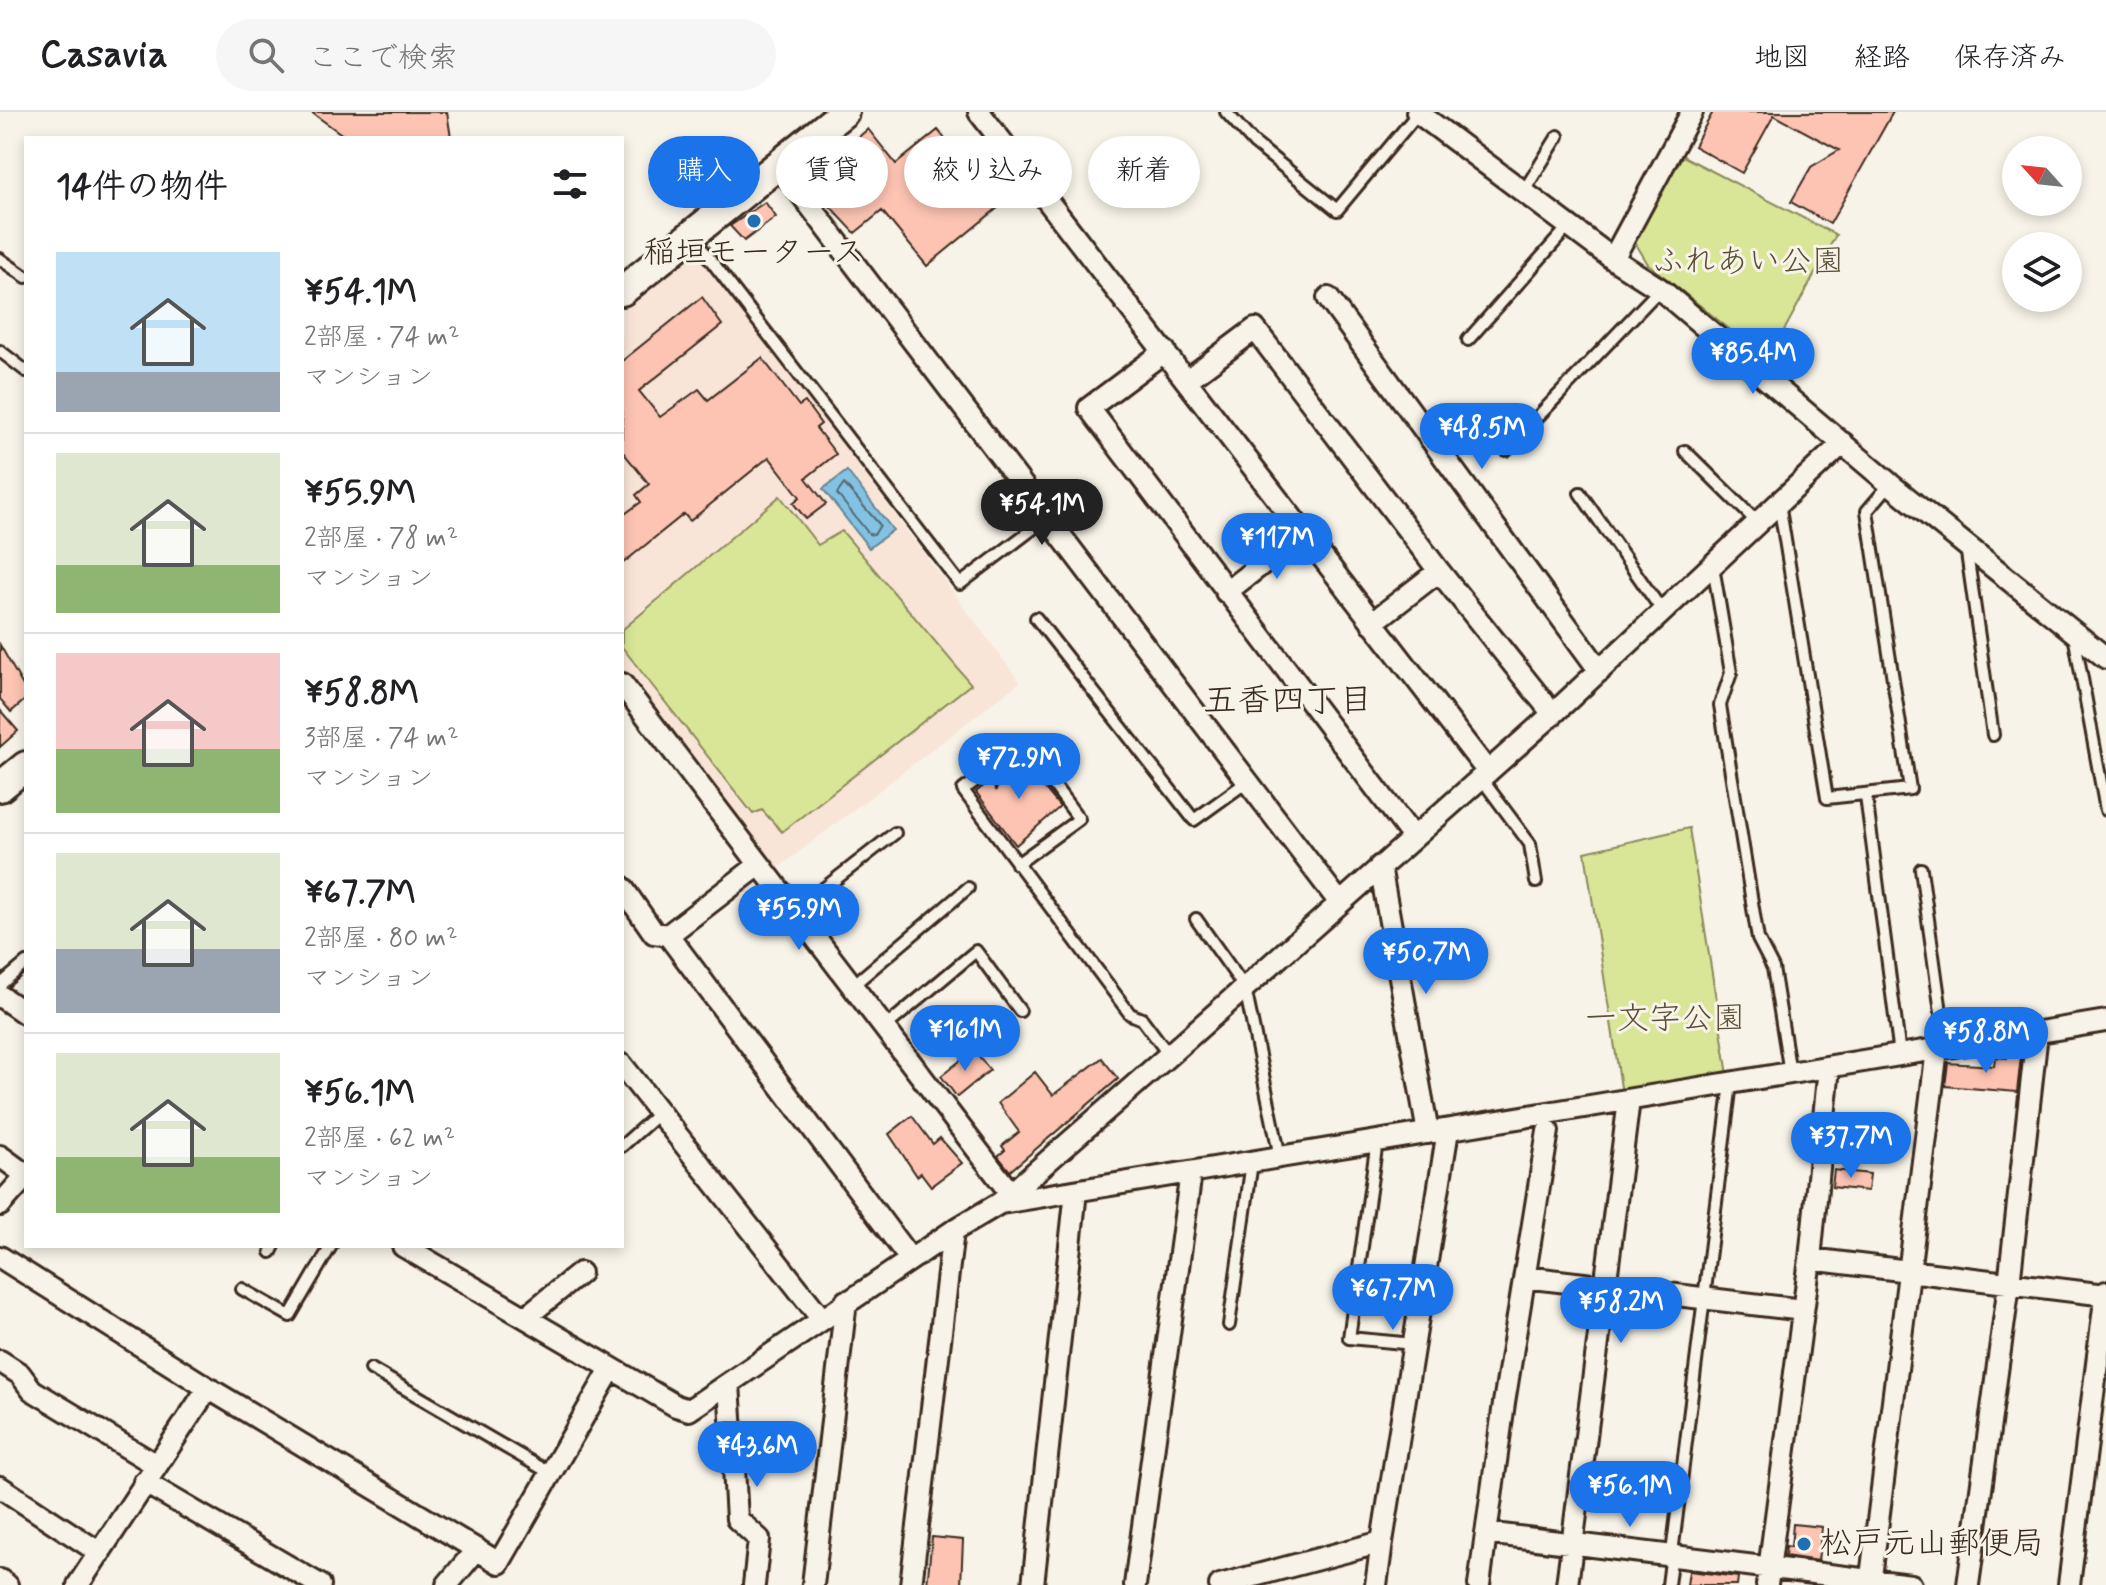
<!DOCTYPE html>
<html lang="ja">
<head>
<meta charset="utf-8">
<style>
  :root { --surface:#fff; --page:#f6f6f6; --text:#202124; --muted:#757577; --line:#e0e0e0; --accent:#1a73e8 }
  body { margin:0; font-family:Mynerve,"Klee One",sans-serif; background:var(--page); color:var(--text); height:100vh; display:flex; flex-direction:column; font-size:30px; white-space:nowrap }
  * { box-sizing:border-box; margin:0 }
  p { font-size:26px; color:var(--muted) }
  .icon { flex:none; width:44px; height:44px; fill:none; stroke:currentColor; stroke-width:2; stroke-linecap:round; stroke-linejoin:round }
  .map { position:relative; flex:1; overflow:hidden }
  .drawer { position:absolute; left:24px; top:24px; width:600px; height:1112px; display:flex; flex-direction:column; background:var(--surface); border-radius:0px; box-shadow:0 4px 12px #0003 }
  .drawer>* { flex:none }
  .top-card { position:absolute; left:648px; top:24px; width:760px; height:72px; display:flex; gap:16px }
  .needle { width:52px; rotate:297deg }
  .fabs { position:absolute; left:2002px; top:24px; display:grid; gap:16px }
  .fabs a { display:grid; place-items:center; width:80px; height:80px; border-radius:50%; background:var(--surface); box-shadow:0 4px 12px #0003; font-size:40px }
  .price { position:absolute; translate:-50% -68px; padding:0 18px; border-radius:28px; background:var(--accent); color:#fff; font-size:26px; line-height:52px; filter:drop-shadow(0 2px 4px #0008) }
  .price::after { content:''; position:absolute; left:50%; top:48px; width:24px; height:18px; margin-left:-12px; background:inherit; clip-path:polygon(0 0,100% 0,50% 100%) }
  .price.current { background:#222; color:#fff }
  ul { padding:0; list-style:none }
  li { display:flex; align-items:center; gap:24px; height:200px; padding:0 32px }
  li+li { border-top:2px solid var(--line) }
  li span { display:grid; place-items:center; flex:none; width:224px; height:160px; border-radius:0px; color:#555 }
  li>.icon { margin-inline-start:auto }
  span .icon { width:96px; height:96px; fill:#fffc; stroke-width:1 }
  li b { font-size:34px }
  h2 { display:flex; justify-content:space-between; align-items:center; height:96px; padding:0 32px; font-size:34px }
  .tag { padding:0 28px; border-radius:36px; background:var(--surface); box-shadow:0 4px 12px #0003; font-size:28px; line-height:72px }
  .tag.current { background:var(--accent); color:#fff }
  header { display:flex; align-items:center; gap:48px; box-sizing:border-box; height:112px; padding:0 40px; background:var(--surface); border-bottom:2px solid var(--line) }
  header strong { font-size:38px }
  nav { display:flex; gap:44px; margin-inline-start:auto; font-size:28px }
  .search { width:560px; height:72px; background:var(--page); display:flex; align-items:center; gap:20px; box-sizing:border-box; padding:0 28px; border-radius:44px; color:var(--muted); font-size:30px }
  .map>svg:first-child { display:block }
  .built { fill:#f9e5d8 }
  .green { fill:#d9e698; stroke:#8a885b; stroke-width:2 }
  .water { fill:#82c2e3; stroke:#668594; stroke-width:2 }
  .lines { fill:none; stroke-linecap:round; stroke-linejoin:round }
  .shore { stroke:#57676d; stroke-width:2 }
  .building { fill:#fdc4b3; stroke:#3b2a1e; stroke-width:2 }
  .lane-casing { stroke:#3b2a1e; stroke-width:16 }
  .street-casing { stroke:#3b2a1e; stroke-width:26 }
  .secondary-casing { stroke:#3b2a1e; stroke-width:34 }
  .lane { stroke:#f7f3e8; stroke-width:10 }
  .street { stroke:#f7f3e8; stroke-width:20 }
  .secondary { stroke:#f7f3e8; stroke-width:28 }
  .poi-dot { fill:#1f6fb2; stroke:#f7f3e8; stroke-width:3 }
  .labels { text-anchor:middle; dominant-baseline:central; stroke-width:6; stroke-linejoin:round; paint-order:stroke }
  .poi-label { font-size:32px; fill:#3b2a1e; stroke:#f7f3e8 }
  .park-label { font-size:32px; fill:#5b5036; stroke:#f7f3e8 }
  .neighbourhood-label { font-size:34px; fill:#3b2a1e; stroke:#f7f3e8 }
</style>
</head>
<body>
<header>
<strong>Casavia</strong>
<div class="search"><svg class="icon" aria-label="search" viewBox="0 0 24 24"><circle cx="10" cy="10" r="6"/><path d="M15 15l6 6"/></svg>ここで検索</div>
<nav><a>地図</a><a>経路</a><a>保存済み</a></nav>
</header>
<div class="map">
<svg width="2106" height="1473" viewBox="0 0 2106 1473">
  <rect width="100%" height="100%" fill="#f7f3e8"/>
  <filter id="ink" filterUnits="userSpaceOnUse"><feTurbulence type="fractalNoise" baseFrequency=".0125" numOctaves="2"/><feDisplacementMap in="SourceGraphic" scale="16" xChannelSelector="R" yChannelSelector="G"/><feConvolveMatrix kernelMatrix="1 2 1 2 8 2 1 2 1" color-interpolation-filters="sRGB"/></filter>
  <g filter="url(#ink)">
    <path class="built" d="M691,143H701L1020,570L773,760L622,557V198Z"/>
    <path class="green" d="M1677,41L1836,123L1768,248L1648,152L1633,127Z
      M780,384L818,433L842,419L971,572L782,720L762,698L753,702L622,535V518Z
      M1689,716L1728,963L1622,982L1585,740Z"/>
    <path class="water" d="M847,359L893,418L869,436L823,377Z"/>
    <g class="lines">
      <path class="shore" d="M844,372L880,413L874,423L869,422L837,382Z"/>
    </g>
    <path class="building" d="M311,0H447L451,26H347Z
      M1713,0H1893L1830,112L1791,90L1811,55L1839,38L1774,3L1742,61L1694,34Z
      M868,17L896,52L938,18L1000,94L927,154L882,99L855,121L811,74L815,71L810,64L812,62L805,53L826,36L834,46Z
      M765,90L776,105L744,129L730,114Z
      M702,185L722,213L639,279L660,305L699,277L708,288L762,246L799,294L805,290L821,312L816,316L836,342L806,366L826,392L806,407L793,391L800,385L769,345L690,409L684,402L622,452V404L641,390L636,383L649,372L622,339V249Z
      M0,533L26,579V587L11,600L0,587Z
      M0,598L18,619L0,635Z
      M1020,646L1060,695L1016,733L976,680L990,669L996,678L1006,656Z
      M974,938L990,958L957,985L941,964Z
      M2008,942L2021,944L2017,980L1945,974L1948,951L1994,954L1995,945L2007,946Z
      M1102,946L1118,967L1010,1059L998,1044L1005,1038L1002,1034L1019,1020L998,991L1035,960L1053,983Z
      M912,1004L933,1032L940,1026L962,1051L931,1074L921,1061L917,1064L889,1022Z
      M1834,1058L1870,1062L1868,1079L1832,1075Z
      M1793,1412L1822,1415L1818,1449L1785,1444L1786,1434L1791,1435Z
      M932,1425L963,1428L961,1473H927Z
      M1689,1459L1738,1465L1737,1473H1687Z"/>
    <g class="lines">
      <g class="lane-casing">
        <path id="lane" d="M1226,0L1254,31L1337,98L1418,1
          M1524,79L1558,24
          M693,125L960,472L1047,406
          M0,147L26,165
          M1468,228L1569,114
          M0,239L26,259
          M1506,338L1660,177
          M1685,339L1758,411
          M1580,381L1663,500
          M1779,391L1827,686L1910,677L1867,399L1890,372
          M1966,434L1993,623
          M1713,454L1731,561L1720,593L1758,827L1773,856L1790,961
          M1036,506L1194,708L1248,669
          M2074,523L2106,698
          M1481,666L1530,732L1536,770
          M1866,684L1900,943
          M1017,752L1079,707L1024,633L963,678L1130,902L1142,907L1169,943
          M1921,757L1946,936
          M795,799L895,721
          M1196,807L1245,876L1280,1045
          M0,873L26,851
          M852,874L968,776
          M884,916L976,839L1020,899
          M1377,1029L1349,1226L1414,1232
          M622,1034L659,1001
          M271,1140L274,1134
          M242,1177L290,1204L331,1134
          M1229,1213L1252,1050
          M371,1257L550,1361
          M1668,1473L1731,971"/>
      </g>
      <g class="street-casing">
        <path id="street" d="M979,0L1488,660
          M1417,0L1613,147L1660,177L1890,372L2106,546
          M779,53L1340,791
          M1613,147L1692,0
          M1328,186L1600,559
          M1165,239L1089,296L1412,724
          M1187,268L1255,217L1439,459L1553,602
          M1226,480L1301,422
          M1372,511L1439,459
          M622,572L1011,1082
          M1380,754L1428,1021
          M622,775L654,821L668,823L910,1147
          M668,823L759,753
          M0,884L26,902
          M622,953L821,1206
          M0,1044L26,1063
          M1001,1091L2106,909
          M0,1093L26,1064
          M403,1134L676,1294L689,1298L953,1119
          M0,1145L208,1276
          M1810,1147L2106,1183
          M1525,1165L1803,1198
          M527,1204L580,1161
          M0,1249L20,1262L32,1278L156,1353
          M729,1271L737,1407L759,1427L754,1473
          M144,1370L320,1473
          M0,1375L100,1441
          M1486,1421L1911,1473
          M1382,1430L1448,1018
          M0,1468L7,1473
          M78,1473L208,1276L499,1451L611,1257
          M447,1473L477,1437
          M813,1473L846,1189
          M911,1473L953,1119L1000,1091L1169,943L1553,602L1843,331
          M1033,1473L1076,1079
          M1135,1473L1191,1060
          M1220,1473L1382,1430L1376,1473
          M1479,1473L1504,1291L1548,1019
          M1567,1473L1629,988
          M1767,1473L1810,1147L1829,955
          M1870,1473L1937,937
          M1968,1473L2009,1172L2037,921
          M2069,1473L2106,1180"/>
      </g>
      <g class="secondary-casing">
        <path id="secondary" d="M622,179L844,0
          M0,675L26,654"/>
      </g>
      <use href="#lane" class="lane"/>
      <use href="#street" class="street"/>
      <use href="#secondary" class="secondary"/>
    </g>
  </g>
  <g class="poi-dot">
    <circle cx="754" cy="109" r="8"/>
    <circle cx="1804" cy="1432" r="8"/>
  </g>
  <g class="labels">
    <g class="poi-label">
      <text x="754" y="141">稲垣モータース</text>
      <text x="1820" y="1432" text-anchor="start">松戸元山郵便局</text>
    </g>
    <g class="park-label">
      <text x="1748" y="150">ふれあい公園</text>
      <text x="1665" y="907">一文字公園</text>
    </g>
    <g class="neighbourhood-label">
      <text x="1288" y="589">五香四丁目</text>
    </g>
  </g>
</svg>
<div class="fabs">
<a><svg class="needle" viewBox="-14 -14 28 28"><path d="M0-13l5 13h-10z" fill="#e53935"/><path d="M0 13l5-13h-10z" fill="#757577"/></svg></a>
<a><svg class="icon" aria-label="layers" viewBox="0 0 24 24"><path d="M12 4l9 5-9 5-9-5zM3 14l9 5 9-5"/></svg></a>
</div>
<b class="price" style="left:1753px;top:284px">¥85.4M</b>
<b class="price" style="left:1482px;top:359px">¥48.5M</b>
<b class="price current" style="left:1042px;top:435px">¥54.1M</b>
<b class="price" style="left:1277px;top:469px">¥117M</b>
<b class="price" style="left:1019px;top:689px">¥72.9M</b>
<b class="price" style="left:799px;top:840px">¥55.9M</b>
<b class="price" style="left:1426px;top:884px">¥50.7M</b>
<b class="price" style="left:965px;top:961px">¥161M</b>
<b class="price" style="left:1986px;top:963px">¥58.8M</b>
<b class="price" style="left:1851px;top:1068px">¥37.7M</b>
<b class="price" style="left:1393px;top:1220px">¥67.7M</b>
<b class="price" style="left:1621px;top:1233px">¥58.2M</b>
<b class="price" style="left:757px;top:1377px">¥43.6M</b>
<b class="price" style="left:1630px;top:1417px">¥56.1M</b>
<div class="top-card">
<a class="tag current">購入</a>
<a class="tag">賃貸</a>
<a class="tag">絞り込み</a>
<a class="tag">新着</a>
</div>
<section class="drawer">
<h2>14件の物件<svg class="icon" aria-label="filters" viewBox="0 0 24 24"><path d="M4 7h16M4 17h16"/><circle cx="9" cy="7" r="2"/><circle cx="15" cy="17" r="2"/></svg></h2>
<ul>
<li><span style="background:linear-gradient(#bfe0f5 75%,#9aa5b1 0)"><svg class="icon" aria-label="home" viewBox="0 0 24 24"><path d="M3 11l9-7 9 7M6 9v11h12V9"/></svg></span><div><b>¥54.1M</b><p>2部屋 · 74 m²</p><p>マンション</p></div></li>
<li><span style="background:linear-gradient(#dfe7d0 70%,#8fb573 0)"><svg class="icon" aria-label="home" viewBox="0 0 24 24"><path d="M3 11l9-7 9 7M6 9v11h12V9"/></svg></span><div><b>¥55.9M</b><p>2部屋 · 78 m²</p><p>マンション</p></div></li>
<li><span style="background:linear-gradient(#f6c9c9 60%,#8fb573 0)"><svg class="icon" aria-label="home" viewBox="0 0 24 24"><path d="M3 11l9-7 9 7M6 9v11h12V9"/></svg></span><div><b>¥58.8M</b><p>3部屋 · 74 m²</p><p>マンション</p></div></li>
<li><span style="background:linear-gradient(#dfe7d0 60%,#9aa5b1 0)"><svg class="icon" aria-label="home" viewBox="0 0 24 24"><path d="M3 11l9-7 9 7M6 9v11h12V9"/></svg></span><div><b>¥67.7M</b><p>2部屋 · 80 m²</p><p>マンション</p></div></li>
<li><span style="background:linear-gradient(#dfe7d0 65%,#8fb573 0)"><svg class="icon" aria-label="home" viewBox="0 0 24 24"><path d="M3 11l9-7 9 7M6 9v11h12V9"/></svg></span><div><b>¥56.1M</b><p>2部屋 · 62 m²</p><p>マンション</p></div></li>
</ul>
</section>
</div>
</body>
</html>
